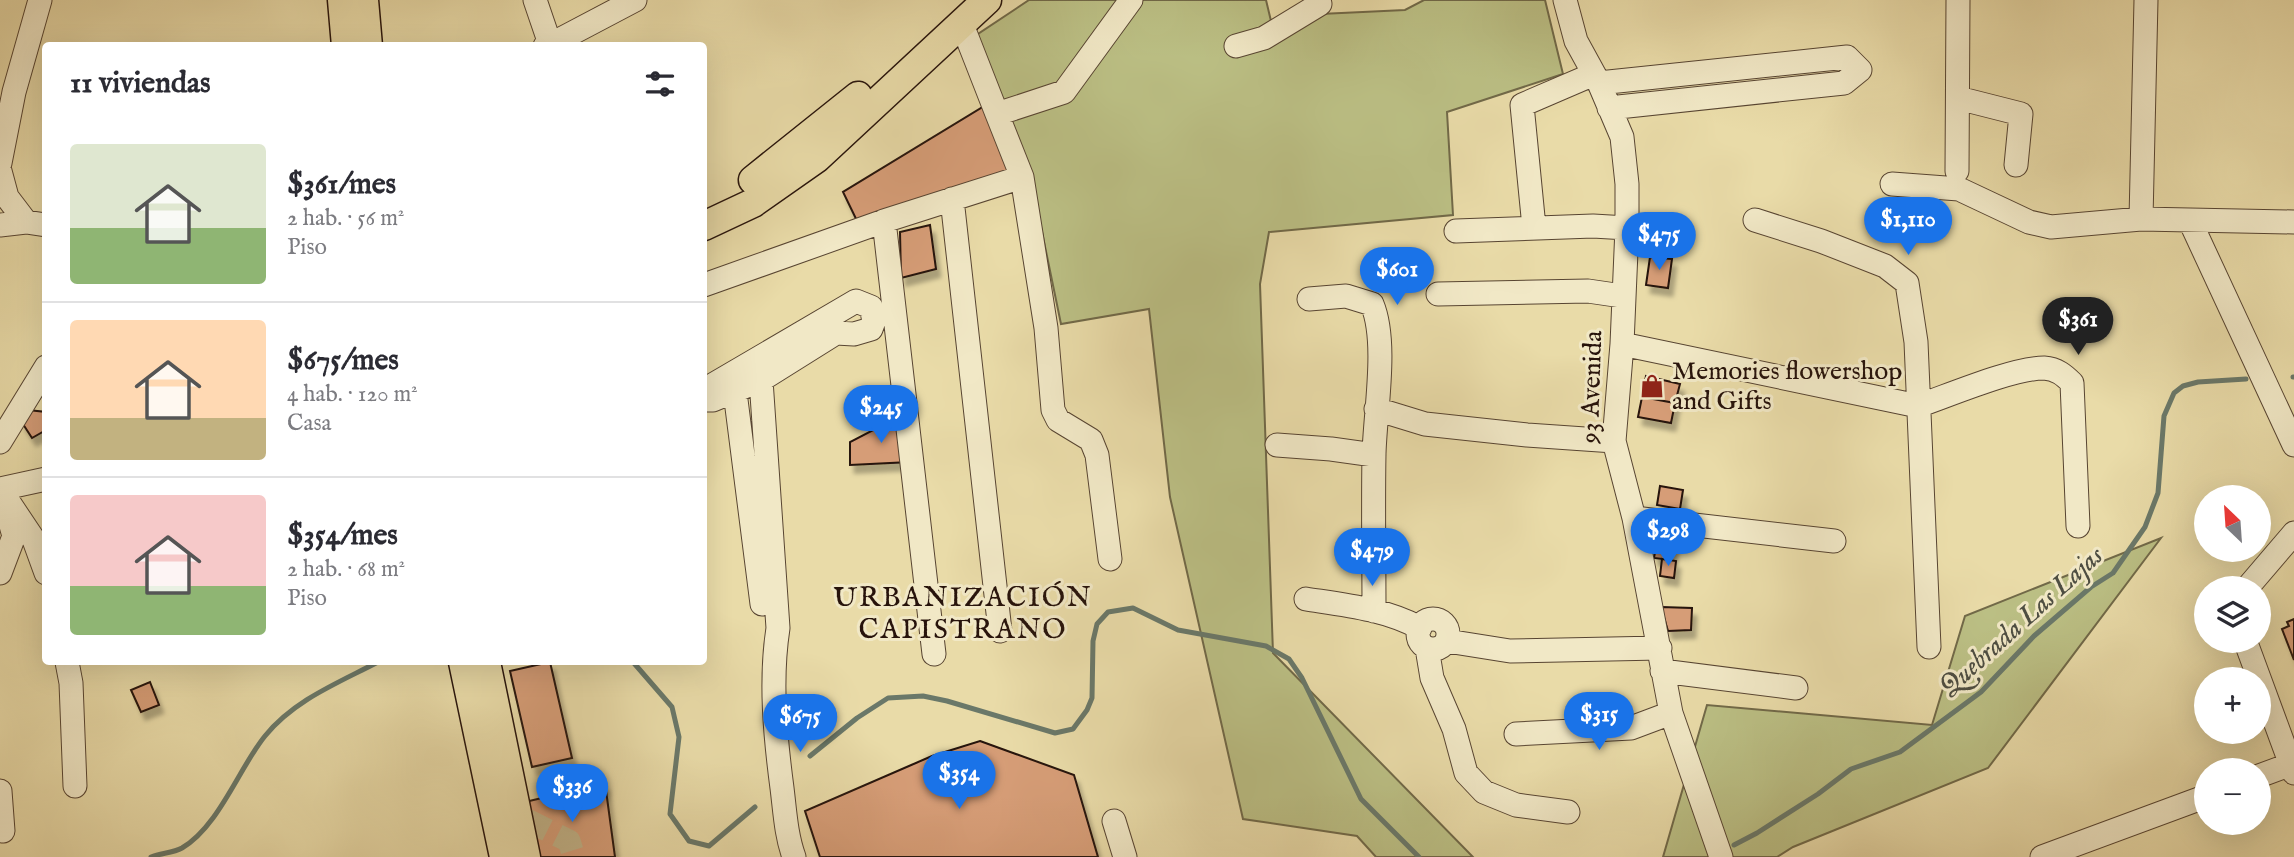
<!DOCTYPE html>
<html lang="es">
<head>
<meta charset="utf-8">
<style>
  :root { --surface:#fff; --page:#f7f7f7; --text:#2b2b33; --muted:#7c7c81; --line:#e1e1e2; --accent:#1a73e8 }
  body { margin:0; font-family:"IM FELL English",serif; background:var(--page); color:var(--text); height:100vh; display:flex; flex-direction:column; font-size:26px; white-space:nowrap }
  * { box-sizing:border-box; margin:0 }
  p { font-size:23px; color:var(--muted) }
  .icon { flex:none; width:38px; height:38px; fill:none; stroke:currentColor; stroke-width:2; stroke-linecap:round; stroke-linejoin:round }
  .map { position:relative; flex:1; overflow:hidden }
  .side { position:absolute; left:42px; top:42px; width:665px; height:623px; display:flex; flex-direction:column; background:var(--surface); border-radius:7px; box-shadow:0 7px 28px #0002 }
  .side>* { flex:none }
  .needle { width:46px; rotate:335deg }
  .tools { position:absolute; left:2194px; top:485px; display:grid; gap:14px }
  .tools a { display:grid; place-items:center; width:77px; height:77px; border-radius:50%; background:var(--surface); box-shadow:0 7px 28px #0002; font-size:35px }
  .price { position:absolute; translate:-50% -60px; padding:0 16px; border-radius:24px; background:var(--accent); color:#fff; font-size:23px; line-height:46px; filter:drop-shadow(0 2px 4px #0008) }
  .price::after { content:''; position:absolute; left:50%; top:42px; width:21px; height:16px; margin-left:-10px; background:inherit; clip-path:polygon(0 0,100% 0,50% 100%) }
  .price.on { background:#222; color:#fff }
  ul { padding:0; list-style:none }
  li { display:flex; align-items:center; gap:21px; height:175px; padding:0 28px }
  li+li { border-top:2px solid var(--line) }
  li span { display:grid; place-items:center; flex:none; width:196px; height:140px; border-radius:7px; color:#555 }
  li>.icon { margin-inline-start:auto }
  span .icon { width:84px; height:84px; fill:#fffc; stroke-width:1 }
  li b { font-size:30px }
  h2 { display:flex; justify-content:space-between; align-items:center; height:84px; padding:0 28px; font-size:30px }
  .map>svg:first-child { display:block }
  .green { fill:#bbbf84; stroke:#716948; stroke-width:2 }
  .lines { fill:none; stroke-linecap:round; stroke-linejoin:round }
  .stream { stroke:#6a7869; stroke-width:5 }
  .building { fill:#d69d77; stroke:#27130b; stroke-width:2; filter:url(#shadow) }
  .minor-tunnel { stroke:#c2b389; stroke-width:23; stroke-dasharray:23 11; stroke-linecap:butt }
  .minor-casing { stroke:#584532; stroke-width:25 }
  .major-casing { stroke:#27130b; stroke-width:31 }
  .minor { stroke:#f1e8c6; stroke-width:23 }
  .major { stroke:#e9dba8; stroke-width:28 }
  .labels { text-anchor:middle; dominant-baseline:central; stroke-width:6; stroke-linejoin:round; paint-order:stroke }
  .poi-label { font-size:26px; fill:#27130b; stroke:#f1e8c6; text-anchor:start }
  .street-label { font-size:26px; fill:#27130b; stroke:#f1e8c6 }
  .neighbourhood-label { font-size:28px; letter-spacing:2px; fill:#27130b; stroke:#f1e8c6 }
  .water-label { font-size:28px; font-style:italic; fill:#4e4e42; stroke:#f1e8c6 }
</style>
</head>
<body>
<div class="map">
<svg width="2294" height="857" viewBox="0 0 2294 857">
  <defs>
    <filter id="shadow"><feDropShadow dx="4.5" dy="8" stdDeviation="2" flood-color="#0004"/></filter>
  </defs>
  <rect width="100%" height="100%" fill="#e9dba8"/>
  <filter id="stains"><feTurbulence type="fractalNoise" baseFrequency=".00286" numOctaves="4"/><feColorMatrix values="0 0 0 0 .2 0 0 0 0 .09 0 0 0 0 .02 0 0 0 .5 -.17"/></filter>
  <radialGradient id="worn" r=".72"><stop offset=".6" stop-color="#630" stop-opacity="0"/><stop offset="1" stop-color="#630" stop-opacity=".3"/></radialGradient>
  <path class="green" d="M1029,0H1266L1271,21L1299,15L1405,10L1424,0H1545L1563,74L1447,112L1453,215L1269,232L1260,284L1273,653L1473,857H1376L1357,836L1243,819L1170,497L1149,309L1061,324L1035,198L975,36Z
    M2161,538L1988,768L1793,847L1777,857H1663L1707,705L1932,725L1965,616Z"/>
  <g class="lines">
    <path class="stream" d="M2293,377H2294
      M633,662L672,707L679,737L670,814L689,841L709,846L755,807
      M810,756L857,718L888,698L923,696L947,701L1055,733L1073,729L1087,710L1092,698L1093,641L1097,624L1108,612L1133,608L1178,630L1266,646L1289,659L1302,678L1361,799L1419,857
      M1734,845L1757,833L1818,794L1851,769L1900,752L1981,692L2034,636L2091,587L2113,573L2145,527L2158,493L2164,416L2174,393L2183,386L2198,382L2246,379
      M151,857C161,853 173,853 182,848C219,826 239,768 265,736C294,700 338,683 378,662"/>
  </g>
  <path class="building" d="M986,105L1017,175L859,225L843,192Z
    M930,225L936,269L901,278L900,232Z
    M1650,257L1672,259L1668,288L1646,285Z
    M1646,376L1680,384L1675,403L1642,397Z
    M1642,397L1675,403L1671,423L1638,417Z
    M28,410L46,412V430L32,438L21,421Z
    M902,415L910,462L850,465V442Z
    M1660,486L1683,490L1680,509L1657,505Z
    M1658,534L1675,537L1671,560L1654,558Z
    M1662,559L1676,561L1674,578L1660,576Z
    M1661,607L1692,608L1691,630L1668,631Z
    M2294,619V660L2282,629L2289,626L2287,622Z
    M550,662L572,758L532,767L510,671Z
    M150,682L159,705L141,712L131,690Z
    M980,741L1074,775L1098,857H820L805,811L932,756Z
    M605,783L615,857H536L525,802Z"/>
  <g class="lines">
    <path class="minor-tunnel" d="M527,820L569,841L574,857"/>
    <g class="minor-casing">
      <path id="minor" d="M535,0L550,44
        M1565,0L1576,41L1599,83L1622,137L1627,184V228L1622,344L1614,441L1634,518L1671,713L1721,857
        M961,22L997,114
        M545,46L561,39L635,0
        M1236,46L1264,38L1320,4L1319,0
        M1599,83L1847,57L1860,70L1844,83L1609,108
        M1958,98L2021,114L2016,165
        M0,163L14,92L40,0
        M0,171L7,197L26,222
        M1957,171L1958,0
        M1892,184L1959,189L2029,222L2051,227L2141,219L2294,222
        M952,199L1000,631
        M1533,217L1522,105L1594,74
        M2141,219L2146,0
        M1755,220L1821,241L1885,266L1907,283L1916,342L1929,647
        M884,221L934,654
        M2190,221L2294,445
        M0,225L26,222L46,225
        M1456,231L1593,226L1627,228
        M704,285L884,221L1022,177
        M1438,294L1588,291L1622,296
        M1309,299L1346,296L1372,304C1388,342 1375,412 1374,454C1373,506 1374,559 1374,611
        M1622,344L1918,406
        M761,380L778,628C770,680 775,735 782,788C785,812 786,835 794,857
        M704,390L856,301L871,307L874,321L871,329L854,334L836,333L761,380L713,400H704
        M735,392L762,604
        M1918,406C1950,395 2013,368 2044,368C2057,369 2064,375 2072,383L2078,526
        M1376,409L1425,424L1527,435L1614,441
        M0,442L46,367
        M1277,445L1331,449L1374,455
        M0,489L34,540L46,573
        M0,489L46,479
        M1634,518L1834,541
        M1110,559L1097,455L1091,440L1058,420L1053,410L1046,328L1022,177L997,114L1064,92L1131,0
        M0,573L14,536L6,508
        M2247,588L2294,533
        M1306,599C1345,605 1385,609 1420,628
        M1418 634a15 15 0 1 1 30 0a15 15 0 1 1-30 0Z
        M2245,640L2294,773
        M1447,641L1510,651L1660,648
        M1427,648L1432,678L1454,729L1466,773L1484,792L1516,805L1568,812
        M67,662L71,683L75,786
        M1662,671L1796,688
        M1516,734L1631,728L1671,713
        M2259,776L2294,763
        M0,791L3,831
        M1114,821L1125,857
        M2042,857L2207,796"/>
    </g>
    <g class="major-casing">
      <path id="major" d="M342,0L346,46
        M364,0L368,46
        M753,180L858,96
        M704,226L753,203L817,158L987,0
        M463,662L504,857
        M486,662L526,857"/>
    </g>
    <use href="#minor" class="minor"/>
    <use href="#major" class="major"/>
  </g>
  <defs>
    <g id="shop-bare" transform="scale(1.89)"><path d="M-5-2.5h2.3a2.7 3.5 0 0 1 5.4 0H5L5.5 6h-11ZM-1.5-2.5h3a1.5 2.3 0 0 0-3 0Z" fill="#8f2418" stroke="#f1e8c6" stroke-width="2.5" paint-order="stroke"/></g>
  </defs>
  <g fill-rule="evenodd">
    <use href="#shop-bare" x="1652" y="386"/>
  </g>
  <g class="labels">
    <g class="poi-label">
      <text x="1672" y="371">Memories flowershop<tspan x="1672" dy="30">and Gifts</tspan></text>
    </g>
    <g class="street-label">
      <text transform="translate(1592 387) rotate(-88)">93 Avenida</text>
    </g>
    <g class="neighbourhood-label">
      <text x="963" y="598">URBANIZACIÓN<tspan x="963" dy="32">CAPISTRANO</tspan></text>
    </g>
    <g class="water-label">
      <text transform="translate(2022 622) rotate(-42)">Quebrada Las Lajas</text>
    </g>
  </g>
  <rect width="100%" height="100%" filter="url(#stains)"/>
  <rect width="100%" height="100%" fill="url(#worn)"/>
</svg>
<div class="tools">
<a><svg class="needle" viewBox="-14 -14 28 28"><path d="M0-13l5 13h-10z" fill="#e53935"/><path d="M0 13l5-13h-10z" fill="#7c7c81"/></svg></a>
<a><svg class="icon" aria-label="layers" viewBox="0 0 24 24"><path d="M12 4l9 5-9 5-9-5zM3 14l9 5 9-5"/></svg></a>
<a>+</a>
<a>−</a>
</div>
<b class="price" style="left:1908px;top:257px">$1,110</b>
<b class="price" style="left:1659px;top:272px">$475</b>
<b class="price" style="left:1397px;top:307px">$601</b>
<b class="price on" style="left:2078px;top:357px">$361</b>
<b class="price" style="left:881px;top:445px">$245</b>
<b class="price" style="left:1668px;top:568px">$298</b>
<b class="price" style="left:1372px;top:588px">$479</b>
<b class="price" style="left:1599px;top:752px">$315</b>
<b class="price" style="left:800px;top:754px">$675</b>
<b class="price" style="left:959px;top:811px">$354</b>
<b class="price" style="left:572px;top:824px">$336</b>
<section class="side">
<h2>11 viviendas<svg class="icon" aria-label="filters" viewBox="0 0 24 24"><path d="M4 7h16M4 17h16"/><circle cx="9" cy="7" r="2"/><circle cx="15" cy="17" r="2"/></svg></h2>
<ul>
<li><span style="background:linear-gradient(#dfe7d0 60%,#8fb573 0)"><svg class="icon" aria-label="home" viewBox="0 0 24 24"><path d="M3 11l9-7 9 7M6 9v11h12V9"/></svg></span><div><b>$361/mes</b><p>2 hab. · 56 m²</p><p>Piso</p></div></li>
<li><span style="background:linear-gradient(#ffd9b3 70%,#c2b280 0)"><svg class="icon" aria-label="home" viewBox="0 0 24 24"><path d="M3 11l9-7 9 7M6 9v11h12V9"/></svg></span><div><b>$675/mes</b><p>4 hab. · 120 m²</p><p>Casa</p></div></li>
<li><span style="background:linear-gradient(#f6c9c9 65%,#8fb573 0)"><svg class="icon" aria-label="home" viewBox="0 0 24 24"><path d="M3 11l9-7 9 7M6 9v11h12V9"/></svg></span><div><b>$354/mes</b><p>2 hab. · 68 m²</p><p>Piso</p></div></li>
</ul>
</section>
</div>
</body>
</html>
